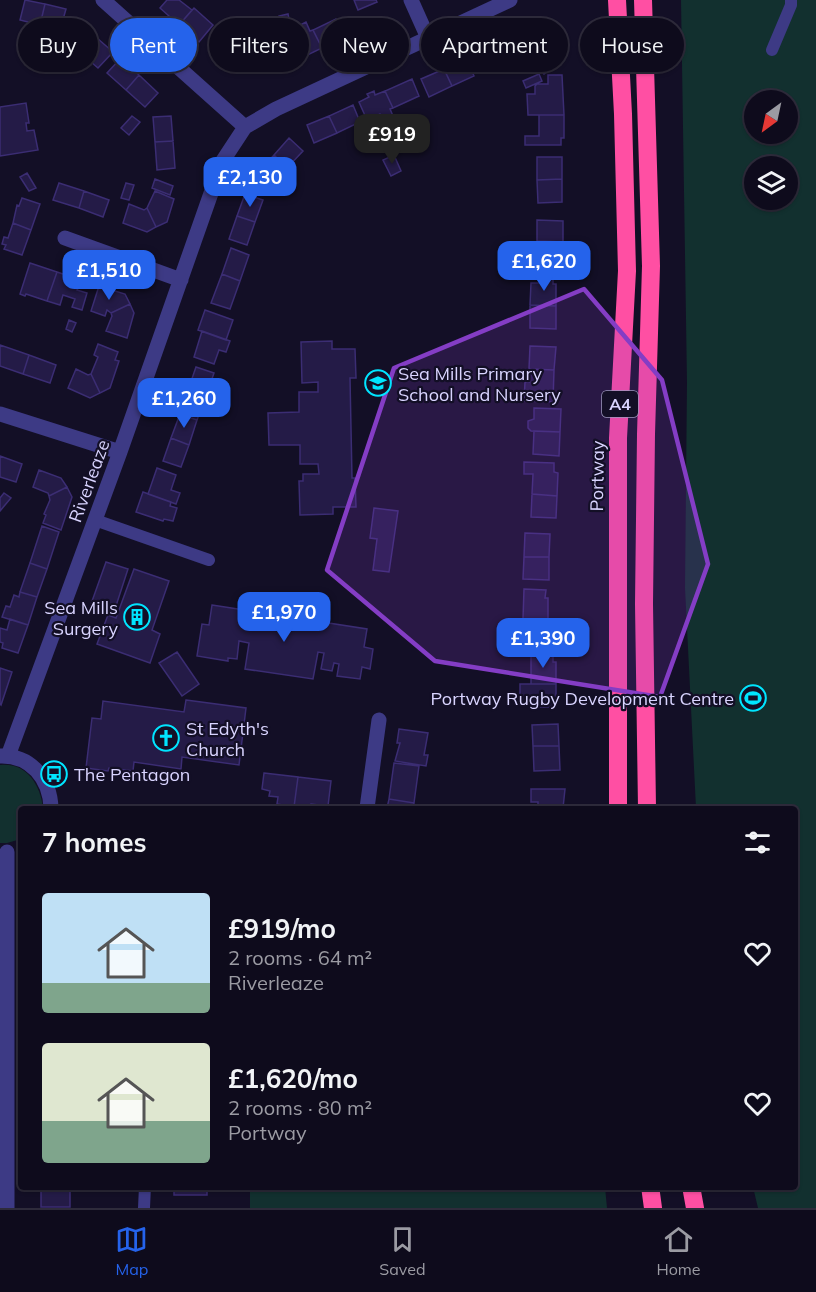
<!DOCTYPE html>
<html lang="en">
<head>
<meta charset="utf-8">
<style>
  :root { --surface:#0e0b1c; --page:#171425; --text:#f1f3f6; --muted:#9b9ba3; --line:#2e2b3b; --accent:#2563eb }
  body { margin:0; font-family:Mulish,sans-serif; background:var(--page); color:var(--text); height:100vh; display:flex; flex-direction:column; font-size:22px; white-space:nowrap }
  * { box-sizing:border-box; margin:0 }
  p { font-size:20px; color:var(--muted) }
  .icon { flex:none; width:33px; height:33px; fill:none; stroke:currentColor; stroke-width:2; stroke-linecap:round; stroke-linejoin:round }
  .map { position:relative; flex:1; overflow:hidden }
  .details { position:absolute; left:18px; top:806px; width:780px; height:384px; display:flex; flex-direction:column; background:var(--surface); border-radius:6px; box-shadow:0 2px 4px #0004,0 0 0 2px var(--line) }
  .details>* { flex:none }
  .top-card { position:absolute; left:18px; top:18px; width:780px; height:54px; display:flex; gap:12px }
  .needle { width:39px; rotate:213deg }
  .tools { position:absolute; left:744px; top:90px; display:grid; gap:12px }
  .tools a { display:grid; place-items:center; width:54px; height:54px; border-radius:50%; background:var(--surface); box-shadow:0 2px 4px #0004,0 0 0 2px var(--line); font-size:30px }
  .price { position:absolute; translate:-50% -51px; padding:0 14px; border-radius:12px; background:var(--accent); color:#fff; font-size:20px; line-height:39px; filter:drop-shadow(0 2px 3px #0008) }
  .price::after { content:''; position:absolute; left:50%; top:36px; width:18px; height:14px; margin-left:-9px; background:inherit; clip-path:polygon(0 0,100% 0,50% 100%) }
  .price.current { background:#222; color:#fff }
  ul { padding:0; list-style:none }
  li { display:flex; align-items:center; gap:18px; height:150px; padding:0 24px }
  li span { display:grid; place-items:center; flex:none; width:168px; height:120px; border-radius:6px; color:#555 }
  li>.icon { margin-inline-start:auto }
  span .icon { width:72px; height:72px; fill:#fffc; stroke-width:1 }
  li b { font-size:26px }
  h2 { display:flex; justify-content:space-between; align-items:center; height:72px; padding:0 24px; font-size:26px }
  .chip { padding:0 21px; border-radius:27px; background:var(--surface); box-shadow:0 2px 4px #0004,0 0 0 2px var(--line); font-size:21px; line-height:54px }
  .chip.current { background:var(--accent); color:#fff }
  .menu { display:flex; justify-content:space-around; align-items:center; height:84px; border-top:2px solid var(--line); background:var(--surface); font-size:16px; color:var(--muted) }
  .menu a { display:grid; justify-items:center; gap:3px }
  .menu .current { color:var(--accent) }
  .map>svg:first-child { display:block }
  .green { fill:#12302f; fill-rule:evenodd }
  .building { fill:#241b47; stroke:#3b2d73; stroke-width:1.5 }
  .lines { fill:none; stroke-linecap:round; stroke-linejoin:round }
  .lane { stroke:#3d3a85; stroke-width:12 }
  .street { stroke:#3d3a85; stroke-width:15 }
  .highway { stroke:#ff4fa3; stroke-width:18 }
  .marked { fill:#843dc5; fill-opacity:0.2; stroke:#843dc5; stroke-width:4.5; stroke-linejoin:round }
  .labels { text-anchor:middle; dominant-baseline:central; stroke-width:4.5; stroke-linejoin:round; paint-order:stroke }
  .shield { fill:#130f26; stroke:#9e99be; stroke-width:1.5 }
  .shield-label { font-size:16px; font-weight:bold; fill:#d9d4ff }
  .poi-label { font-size:18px; fill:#d9d4ff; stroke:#130f26; text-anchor:start }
  .street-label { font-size:18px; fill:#d9d4ff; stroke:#130f26 }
</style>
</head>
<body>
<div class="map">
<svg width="816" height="1208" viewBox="0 0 816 1208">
  <rect width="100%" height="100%" fill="#130f26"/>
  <path class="green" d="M681,0H816V1208H758L753,1187L795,1186V808H696L685,588L687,382ZM754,100H788V134H754ZM754,166H788V200H754Z
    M0,765C26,762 40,784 43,807L42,808H21V839L7,843H0Z
    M250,1187H605L607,1208H250Z"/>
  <path class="building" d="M25,0L45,4L40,25L20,20Z
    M167,0H179L192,10L179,25L160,8Z
    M354,0H376L377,2L358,10Z
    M45,4L66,9L60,30L40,25Z
    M194,8L213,25L199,42L179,25Z
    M288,14L291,29L282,31L279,16Z
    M336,19L344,38L322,48L313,30Z
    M306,22L310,31L313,30L322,48L297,60L288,41L302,35L298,26Z
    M533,23L545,41L528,57L513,40Z
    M82,24L97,38L83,55L67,41Z
    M226,35L252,36L250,56L224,55Z
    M252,36L277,38L275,58L250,56Z
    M97,38L113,52L98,68L83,55Z
    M545,41L552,48L554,46L562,54L560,56L561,58L544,74L528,57Z
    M494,46L503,63L491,70L482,53Z
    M120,59L139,75L126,90L107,73Z
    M466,59L474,76L452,86L444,69Z
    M444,69L452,86L429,97L421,79Z
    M539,74L542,81L526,88L523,81Z
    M139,75L158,93L145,107L126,90Z
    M548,75H562L564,115H528L527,94H535V86L537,84H548Z
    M412,79L419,96L393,108L385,91Z
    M374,91L375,95L385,91L393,108L390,109L393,116L384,121L380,114L367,120L359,102L369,97L367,94Z
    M26,103L29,123H26L27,131L34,130L38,150L0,156V107Z
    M353,105L360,122L337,133L329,116Z
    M539,115H564V138H561V145H525V136H539Z
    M132,116L140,122L129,135L121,128Z
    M171,116L173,141L155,142L153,117Z
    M329,116L337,133L314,143L307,125Z
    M289,138L303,151L287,168L274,155Z
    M173,141L175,168L157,170L155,142Z
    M274,155L287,168L270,187L256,174Z
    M394,155L401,171L391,176L383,160Z
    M537,157H562V179L537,180Z
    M27,173L36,188L29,191L20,177Z
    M155,179L173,186L170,195L152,188Z
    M562,179V202L538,203L537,180Z
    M59,183L84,191L79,208L53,200Z
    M126,183L134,185L129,200L121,198Z
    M84,191L109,200L103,217L79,208Z
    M155,191L174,199L167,222L156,227L147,208Z
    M245,194L263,200L255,222L237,216Z
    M22,198L40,204L31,230L13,223L17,205L19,206Z
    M129,204L144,210L147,208L156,227L147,232L123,223Z
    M237,216L255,222L247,245L229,239Z
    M537,220L563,221V242L537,241Z
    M13,223L31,230L22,255L4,249L6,245L2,244L4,237L8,238Z
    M537,241L563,242L562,266H536Z
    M231,248L249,255L240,281L222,274Z
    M30,263L57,272L47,301L26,294L25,296L20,294Z
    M57,272L81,280L77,290L87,293L82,310L72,307L75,299L63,295L60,305L47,301Z
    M222,274L240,281L230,309L211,303Z
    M541,275H553V284H556V306L530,305L531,283H541Z
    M99,286L125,294L130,304L111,313L107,310L105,316L91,311Z
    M130,304L134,313L127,338L106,331L112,316L111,313Z
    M530,305L556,306V329L530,328Z
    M205,310L233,320L226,340L198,330Z
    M69,320L76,323L72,332L66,329Z
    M202,331L230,341L226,352L219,350L214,364L194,357Z
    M332,341V349H355L356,378H350L352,478H355L356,507H333V514L300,515L299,481H303V474H319L318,464H300V445H269L268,413L299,412V392H318V382L302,383L301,342Z
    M98,344L118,352L115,360L119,361L110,388L100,393L91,374L98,357L94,355Z
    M0,345L29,355L23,374L0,366Z
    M530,346L556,347L554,370L529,369Z
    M29,355L56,365L50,383L23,374Z
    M196,367L214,373L206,396L188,390Z
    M76,369L88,375L91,374L100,393L90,398L68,388Z
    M529,369L554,370L553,402L524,401L525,382H529Z
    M188,390L206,396L197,420L180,414Z
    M534,408L561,409L560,432L531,431L528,428V421L534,419Z
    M180,414L197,420L189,445L171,438Z
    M534,431L560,432L559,456L533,454Z
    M171,438L189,445L181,467L163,461Z
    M0,456L22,464L16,482L0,477Z
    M524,462L554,463V472L558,473L557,496L532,494L533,474H524Z
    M157,468L176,475L171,490L180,493L176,504L148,494Z
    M39,470L61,478L67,487L49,496L48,493L33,487Z
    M67,487L72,497L61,530L43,523L46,515L44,514L50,500L49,496Z
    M143,492L171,502L170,506L177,508L173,521L164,519L163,521L136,512Z
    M4,493L11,498L0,511V498Z
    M532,494L557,496L556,518L531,517Z
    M374,508L398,511L389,572L373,570L377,539L370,538Z
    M42,526L59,532L47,569L30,563Z
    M525,533L550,534L549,557H524Z
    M524,557H549V580L523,579Z
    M106,562L128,569L114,612L91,604Z
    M30,563L47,569L37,597L20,592Z
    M134,569L169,581L152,630L160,634L150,663L97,644L108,615L116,618Z
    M524,589L546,590L545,598H548V620L523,619Z
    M20,592L37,597L28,625L2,617L6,606L10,607L14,595L19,597Z
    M212,605L367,629L364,647L373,649L370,669L362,667L360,679L337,676L339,664L334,663L332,671L321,669L324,653L318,652L313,679L245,669L249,643L239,641L237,659L228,658V661L197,656L202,624L209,625Z
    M10,619L28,625L18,653L2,648L3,643L0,642V628L7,630Z
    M523,619L548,620V643H523Z
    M177,652L199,684L182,696L159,663Z
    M531,654H553V662H556V684H531Z
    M0,668L12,672L1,705L0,704Z
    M520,684H556V707H532L531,699H520Z
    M186,700L246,708L239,765L182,757L181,769L134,762L133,771L109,768L108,771L86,768L92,718L101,719L103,701L184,712Z
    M558,724L559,746H533L532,725Z
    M399,729L428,733L424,755H428L426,766L395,761L400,743H397Z
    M533,746H559L560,770L534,771Z
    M394,763L419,766L414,803L389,799Z
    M264,773L298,777L294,807L277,804L278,797L269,796L270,791L262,789Z
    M298,777L331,781L328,806L311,804L310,808L294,807Z
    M531,789H565L563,808H538V802H531Z
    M389,799L414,803L413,808H387Z
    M174,1186H207V1195H174Z
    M41,1187H70V1207H41Z"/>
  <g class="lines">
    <path class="lane" d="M772,50L791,5V0
      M95,520L209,560
      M144,1208L145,1186"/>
    <path class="street" d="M103,0L245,127
      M411,0L428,38
      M65,238L181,280
      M0,414L120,452
      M0,756C31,755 50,779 51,808
      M8,756L120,452L222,162L245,127L276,109L510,0
      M367,808L379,720
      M7,852V1208"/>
    <path class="highway" d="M617,0L623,114L627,271L618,438V808
      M643,0L651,266L646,434L644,604L647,808
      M650,1186L653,1208
      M691,1186L695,1208"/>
  </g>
  <path class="marked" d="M584,289L662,380L708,564L660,697L435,661L327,570L394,368Z"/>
  <defs>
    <g id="school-ring" transform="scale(1.35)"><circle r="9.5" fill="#130f26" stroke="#00e5ff" stroke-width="1.5"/><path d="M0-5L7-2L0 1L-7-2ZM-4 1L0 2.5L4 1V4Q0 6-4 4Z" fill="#00e5ff"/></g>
    <g id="building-ring" transform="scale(1.35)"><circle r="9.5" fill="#130f26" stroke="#00e5ff" stroke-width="1.5"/><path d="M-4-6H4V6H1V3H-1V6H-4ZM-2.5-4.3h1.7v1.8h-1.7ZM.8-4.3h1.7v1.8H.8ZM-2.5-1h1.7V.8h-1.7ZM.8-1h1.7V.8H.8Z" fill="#00e5ff"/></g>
    <g id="stadium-ring" transform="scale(1.35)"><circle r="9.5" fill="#130f26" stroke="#00e5ff" stroke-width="1.5"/><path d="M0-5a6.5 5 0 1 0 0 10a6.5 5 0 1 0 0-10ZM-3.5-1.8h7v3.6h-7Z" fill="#00e5ff"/></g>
    <g id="church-ring" transform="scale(1.35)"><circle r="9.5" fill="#130f26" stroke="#00e5ff" stroke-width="1.5"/><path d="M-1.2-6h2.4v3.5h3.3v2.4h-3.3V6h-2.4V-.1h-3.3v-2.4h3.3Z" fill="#00e5ff"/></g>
    <g id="bus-ring" transform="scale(1.35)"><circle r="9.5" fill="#130f26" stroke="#00e5ff" stroke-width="1.5"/><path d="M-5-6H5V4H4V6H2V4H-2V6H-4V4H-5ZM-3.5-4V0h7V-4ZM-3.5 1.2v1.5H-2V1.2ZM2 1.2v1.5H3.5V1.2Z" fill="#00e5ff"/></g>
  </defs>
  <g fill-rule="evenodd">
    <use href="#school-ring" x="378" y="383"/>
    <use href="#building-ring" x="137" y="617"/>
    <use href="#stadium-ring" x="753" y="698"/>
    <use href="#church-ring" x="166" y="738"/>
    <use href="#bus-ring" x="54" y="774"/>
  </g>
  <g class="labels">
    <rect class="shield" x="602" y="391" width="36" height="26" rx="4.5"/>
    <g class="shield-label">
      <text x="620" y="404">A4</text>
    </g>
    <g class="poi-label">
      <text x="398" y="373">Sea Mills Primary<tspan x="398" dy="21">School and Nursery</tspan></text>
      <text x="118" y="607" text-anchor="end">Sea Mills<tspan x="118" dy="21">Surgery</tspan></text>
      <text x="734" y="698" text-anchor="end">Portway Rugby Development Centre</text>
      <text x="186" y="728">St Edyth's<tspan x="186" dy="21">Church</tspan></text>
      <text x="74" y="774">The Pentagon</text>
    </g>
    <g class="street-label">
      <text transform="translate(597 476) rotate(-89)">Portway</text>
      <text transform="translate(89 481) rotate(-70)">Riverleaze</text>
    </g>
  </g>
</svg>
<div class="tools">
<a><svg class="needle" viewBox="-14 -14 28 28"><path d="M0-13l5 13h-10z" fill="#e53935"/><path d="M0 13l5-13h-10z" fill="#9b9ba3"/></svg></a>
<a><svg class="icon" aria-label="layers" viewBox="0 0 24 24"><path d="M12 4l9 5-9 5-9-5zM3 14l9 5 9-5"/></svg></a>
</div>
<b class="price current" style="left:392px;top:165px">£919</b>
<b class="price" style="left:250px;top:208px">£2,130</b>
<b class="price" style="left:544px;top:292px">£1,620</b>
<b class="price" style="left:109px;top:301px">£1,510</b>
<b class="price" style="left:184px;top:429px">£1,260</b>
<b class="price" style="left:284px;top:643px">£1,970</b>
<b class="price" style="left:543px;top:669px">£1,390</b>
<div class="top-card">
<a class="chip">Buy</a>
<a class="chip current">Rent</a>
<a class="chip">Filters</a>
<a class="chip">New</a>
<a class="chip">Apartment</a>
<a class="chip">House</a>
</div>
<section class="details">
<h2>7 homes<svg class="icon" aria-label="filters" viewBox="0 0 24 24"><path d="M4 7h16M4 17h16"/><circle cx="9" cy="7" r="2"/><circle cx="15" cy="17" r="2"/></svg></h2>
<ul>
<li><span style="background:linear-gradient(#bfe0f5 75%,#7fa58c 0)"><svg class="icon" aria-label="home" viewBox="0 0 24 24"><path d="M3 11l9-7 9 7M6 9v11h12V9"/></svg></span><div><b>£919/mo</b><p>2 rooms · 64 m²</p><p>Riverleaze</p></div><svg class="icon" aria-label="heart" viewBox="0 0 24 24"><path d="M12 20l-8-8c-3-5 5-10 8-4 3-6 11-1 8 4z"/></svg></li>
<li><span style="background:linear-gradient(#dfe7d0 65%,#7fa58c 0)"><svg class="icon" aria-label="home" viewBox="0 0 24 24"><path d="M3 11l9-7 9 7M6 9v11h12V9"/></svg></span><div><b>£1,620/mo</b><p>2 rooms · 80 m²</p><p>Portway</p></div><svg class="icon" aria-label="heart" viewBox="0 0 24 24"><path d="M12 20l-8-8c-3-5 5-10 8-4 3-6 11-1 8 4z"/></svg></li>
</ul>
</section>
</div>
<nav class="menu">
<a class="current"><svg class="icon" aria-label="map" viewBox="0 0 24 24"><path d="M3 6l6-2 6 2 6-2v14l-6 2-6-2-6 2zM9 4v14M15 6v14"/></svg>Map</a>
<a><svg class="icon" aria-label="saved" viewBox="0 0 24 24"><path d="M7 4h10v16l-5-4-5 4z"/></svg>Saved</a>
<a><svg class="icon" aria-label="home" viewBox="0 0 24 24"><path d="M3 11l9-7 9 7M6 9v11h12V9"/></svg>Home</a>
</nav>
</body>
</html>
